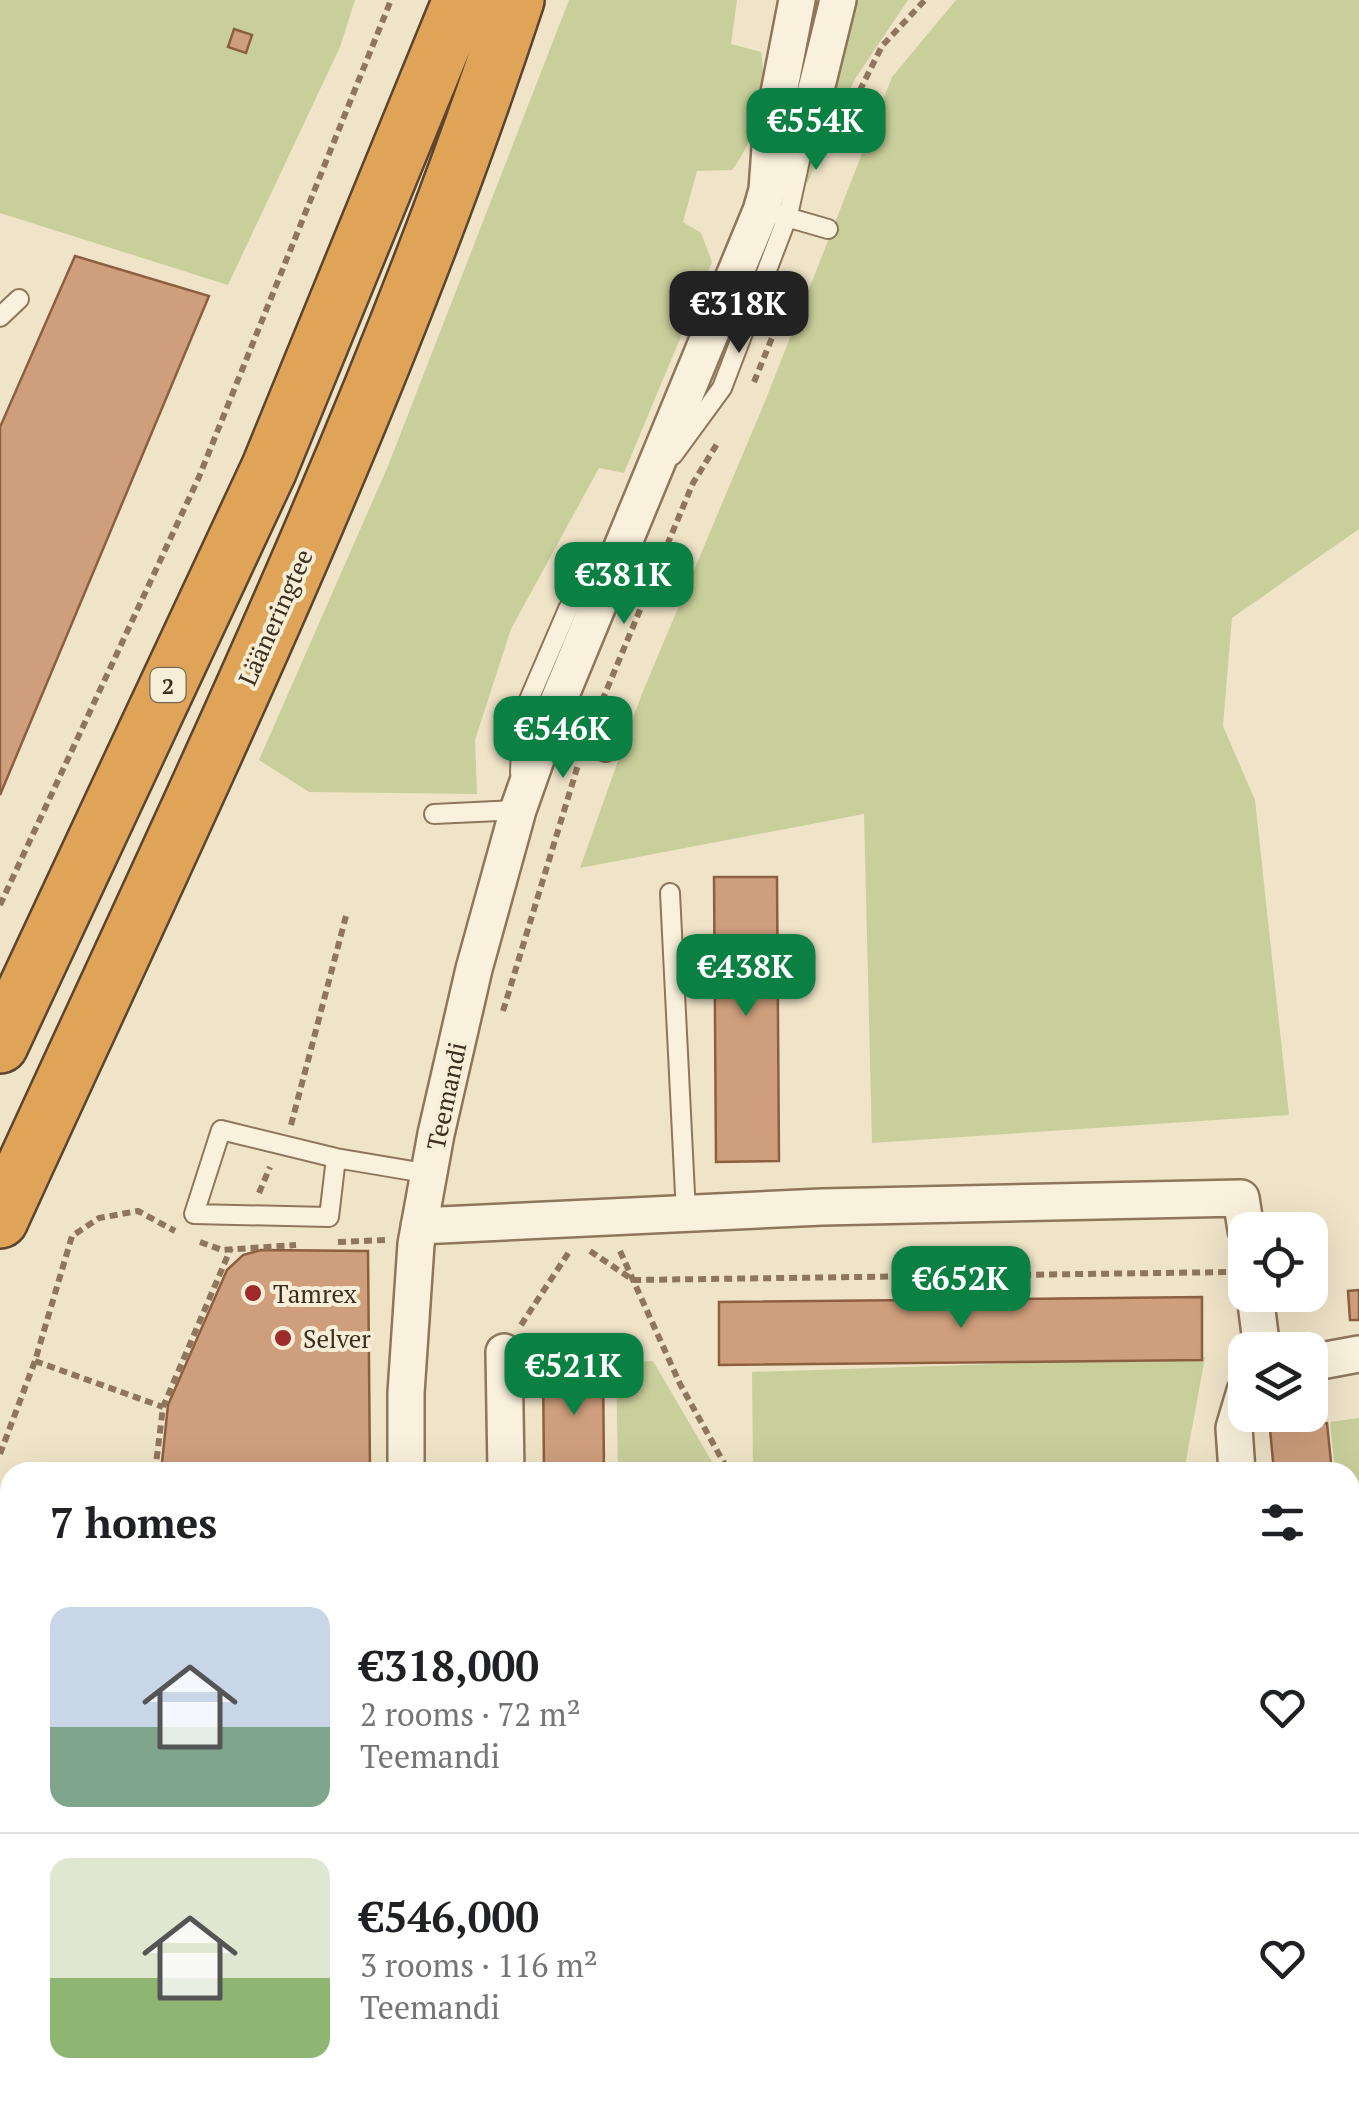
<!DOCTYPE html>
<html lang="en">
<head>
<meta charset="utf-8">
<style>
  :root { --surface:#fff; --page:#f2f2f2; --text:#202124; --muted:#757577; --line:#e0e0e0; --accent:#0b8043 }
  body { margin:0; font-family:"PT Serif",serif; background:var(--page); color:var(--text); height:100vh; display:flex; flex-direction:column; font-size:38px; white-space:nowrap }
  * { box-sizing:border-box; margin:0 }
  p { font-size:32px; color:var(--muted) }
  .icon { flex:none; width:55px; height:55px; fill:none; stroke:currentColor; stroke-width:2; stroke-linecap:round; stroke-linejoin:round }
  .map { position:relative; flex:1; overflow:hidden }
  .drawer { position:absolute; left:0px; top:1462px; width:1360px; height:642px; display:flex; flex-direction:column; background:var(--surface); border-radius:30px 30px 0 0; box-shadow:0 10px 40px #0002 }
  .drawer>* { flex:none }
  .fabs { position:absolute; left:1228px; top:1212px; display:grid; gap:20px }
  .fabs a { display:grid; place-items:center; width:100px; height:100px; border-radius:20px; background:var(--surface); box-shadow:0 10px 40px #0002; font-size:50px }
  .price { position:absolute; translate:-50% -85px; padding:0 22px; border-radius:20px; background:var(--accent); color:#fff; font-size:32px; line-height:65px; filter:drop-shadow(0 2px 5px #0008) }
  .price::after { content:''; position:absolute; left:50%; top:60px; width:30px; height:22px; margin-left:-15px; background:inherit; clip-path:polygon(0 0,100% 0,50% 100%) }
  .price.on { background:#222; color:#fff }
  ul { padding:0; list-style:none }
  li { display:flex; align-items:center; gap:30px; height:250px; padding:0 50px }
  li+li { border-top:2px solid var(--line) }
  li span { display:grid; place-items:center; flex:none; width:280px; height:200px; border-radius:20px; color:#555 }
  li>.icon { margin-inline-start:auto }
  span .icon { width:120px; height:120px; fill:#fffc; stroke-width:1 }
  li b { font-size:42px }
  h2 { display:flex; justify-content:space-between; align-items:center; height:120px; padding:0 50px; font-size:42px }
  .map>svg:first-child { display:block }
  .grass { fill:#c9cf9b }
  .building { fill:#cf9f7d; stroke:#8d5f41; stroke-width:2.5 }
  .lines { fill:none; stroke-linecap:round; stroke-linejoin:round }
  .lane-casing { stroke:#8d765c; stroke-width:22 }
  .street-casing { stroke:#8d765c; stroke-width:40 }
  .secondary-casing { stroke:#6f573f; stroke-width:55 }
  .highway-casing { stroke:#5b4430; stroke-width:60 }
  .path { stroke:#8d765c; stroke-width:6; stroke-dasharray:8 5; stroke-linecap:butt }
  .lane { stroke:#faf1dc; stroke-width:18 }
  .street { stroke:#faf1dc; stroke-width:35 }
  .secondary { stroke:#faf1dc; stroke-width:50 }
  .highway { stroke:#e0a458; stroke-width:55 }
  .poi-dot { fill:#9e2a2b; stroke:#f7eed8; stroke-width:4 }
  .labels { text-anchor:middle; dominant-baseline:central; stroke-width:8; stroke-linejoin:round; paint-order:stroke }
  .shield { fill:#f7eed8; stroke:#756857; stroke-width:2.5 }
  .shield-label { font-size:22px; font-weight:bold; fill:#3d2e20 }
  .street-label { font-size:25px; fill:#3d2e20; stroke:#f7eed8 }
  .poi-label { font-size:25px; fill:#3d2e20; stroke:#f7eed8; text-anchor:start }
</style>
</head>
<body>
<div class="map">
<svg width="1359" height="2104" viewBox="0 0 1359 2104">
  <rect width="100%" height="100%" fill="#f0e4c8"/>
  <path class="grass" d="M0,0H355L340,47L228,285L0,213Z
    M569,0H737L731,44L761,52C768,90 756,140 732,170L697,171L683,222L701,233L712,262L624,473L599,468L511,629L475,740L477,794L309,792L259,760L388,466Z
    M852,0H908L855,79L807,184L805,168Z
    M956,0H1359V529L1232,618L1223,726L1255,800L1289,1115L872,1143L864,814L580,868L641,696L766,399L892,77Z
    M1205,1357L1184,1472H753L752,1372Z
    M653,1361L718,1472H618L616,1363Z
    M1359,1418V1722L1350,1630V1472H1335L1330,1422Z
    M10,2030V2095H249L258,2104H0V2035Z"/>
  <path class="building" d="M234,29L252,35L246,53L228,47Z
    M75,256L209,296L0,795V427Z
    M714,877H777L779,1161L716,1162Z
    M261,1250L368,1251L370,1472H161L168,1405L227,1270L243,1255Z
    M1359,1290V1320H1350L1348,1291Z
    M1202,1297V1360L719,1365V1302Z
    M543,1364H603L604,1472H544Z
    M1327,1423L1332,1472H1274L1270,1429Z
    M1350,1652L1359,1743V1906L1350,1907Z
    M1359,2037V2094H1350V2038Z
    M1268,2095H1344L1269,2103Z"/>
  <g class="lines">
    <g class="lane-casing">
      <path id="lane" d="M776,214L828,229
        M0,317L19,299
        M673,455L722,388L788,215L801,156
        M546,731L606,752
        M520,773L522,716L568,609L604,555
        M434,814L518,810V804
        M670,893L686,1214
        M336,1158L329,1217L194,1214L221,1130L336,1158L431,1174
        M0,1877L10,1885"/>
    </g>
    <g class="street-casing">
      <path id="street" d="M770,185L808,122L838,0
        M419,1226L822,1207L1241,1198L1246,1230
        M1255,1295L1262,1350
        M504,1352L506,1472
        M1310,1363L1359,1354
        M406,1472V1393L416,1244L436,1134L474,969L518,810L546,731L761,211L767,190L771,134L797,0
        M1237,1472L1234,1428L1245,1391
        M1350,1947L1359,1946
        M0,2001L10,1995
        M516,2095V2104
        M1213,2095L1218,2104"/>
    </g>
    <g class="secondary-casing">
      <path id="secondary" d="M0,1703L10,1715
        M349,2095L357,2104"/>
    </g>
    <g class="highway-casing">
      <path id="highway" d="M0,1045L269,469L461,0
        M0,1220C183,819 378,420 516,0"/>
    </g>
    <path class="path" d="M848,114L882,46L925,0
      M754,382L787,301
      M592,725L693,483L717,444
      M0,905L199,477L391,0
      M503,1011L578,765
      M291,1125L346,916
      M259,1193L270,1167
      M200,1242L222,1250L296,1245
      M338,1242L386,1240
      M590,1251L633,1280L1234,1272
      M620,1251L680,1384L729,1472
      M521,1325L569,1252
      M35,1361L163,1407
      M0,1454L35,1361L72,1236L99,1218L138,1211L175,1231
      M155,1472L163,1407L231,1248
      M0,1616L10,1628
      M0,1803L10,1814
      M262,2095L270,2104
      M421,2095L422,2104
      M1116,2104L1125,2095"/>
    <use href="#lane" class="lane"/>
    <use href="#street" class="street"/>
    <use href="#secondary" class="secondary"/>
    <use href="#highway" class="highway"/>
  </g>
  <g class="poi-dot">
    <circle cx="253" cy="1293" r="10"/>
    <circle cx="283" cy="1338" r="10"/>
  </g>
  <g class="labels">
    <rect class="shield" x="150.5" y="668" width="35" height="34" rx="8"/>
    <g class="shield-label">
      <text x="168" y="685">2</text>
    </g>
    <g class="street-label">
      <text transform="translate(275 617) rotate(-66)">Lääneringtee</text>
      <text transform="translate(446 1096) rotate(-78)">Teemandi</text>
    </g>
    <g class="poi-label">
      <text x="273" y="1293">Tamrex</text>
      <text x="303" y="1338">Selver</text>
    </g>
  </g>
</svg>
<div class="fabs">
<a><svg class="icon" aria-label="locate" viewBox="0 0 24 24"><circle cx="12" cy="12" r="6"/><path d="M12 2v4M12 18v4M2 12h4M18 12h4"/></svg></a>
<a><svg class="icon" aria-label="layers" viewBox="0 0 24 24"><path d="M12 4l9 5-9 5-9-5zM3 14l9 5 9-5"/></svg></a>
</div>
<b class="price" style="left:816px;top:173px">€554K</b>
<b class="price on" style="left:739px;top:356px">€318K</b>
<b class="price" style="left:624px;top:627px">€381K</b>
<b class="price" style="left:563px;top:781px">€546K</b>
<b class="price" style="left:746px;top:1019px">€438K</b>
<b class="price" style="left:961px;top:1331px">€652K</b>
<b class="price" style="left:574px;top:1418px">€521K</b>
<section class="drawer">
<h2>7 homes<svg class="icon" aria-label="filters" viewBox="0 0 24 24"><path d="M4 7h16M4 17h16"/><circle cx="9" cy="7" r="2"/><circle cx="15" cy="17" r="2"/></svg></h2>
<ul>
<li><span style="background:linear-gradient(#c9d6e8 60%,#7fa58c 0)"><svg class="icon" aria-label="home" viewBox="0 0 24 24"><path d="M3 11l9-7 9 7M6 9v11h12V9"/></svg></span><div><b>€318,000</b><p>2 rooms · 72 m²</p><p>Teemandi</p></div><svg class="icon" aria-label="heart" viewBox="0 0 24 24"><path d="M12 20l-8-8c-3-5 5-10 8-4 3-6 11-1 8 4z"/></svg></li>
<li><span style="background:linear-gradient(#dfe7d0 60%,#8fb573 0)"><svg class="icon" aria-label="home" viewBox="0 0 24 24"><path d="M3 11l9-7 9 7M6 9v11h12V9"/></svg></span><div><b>€546,000</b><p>3 rooms · 116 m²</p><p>Teemandi</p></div><svg class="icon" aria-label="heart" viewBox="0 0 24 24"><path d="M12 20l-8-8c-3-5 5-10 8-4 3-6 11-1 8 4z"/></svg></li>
</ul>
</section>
</div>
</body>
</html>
